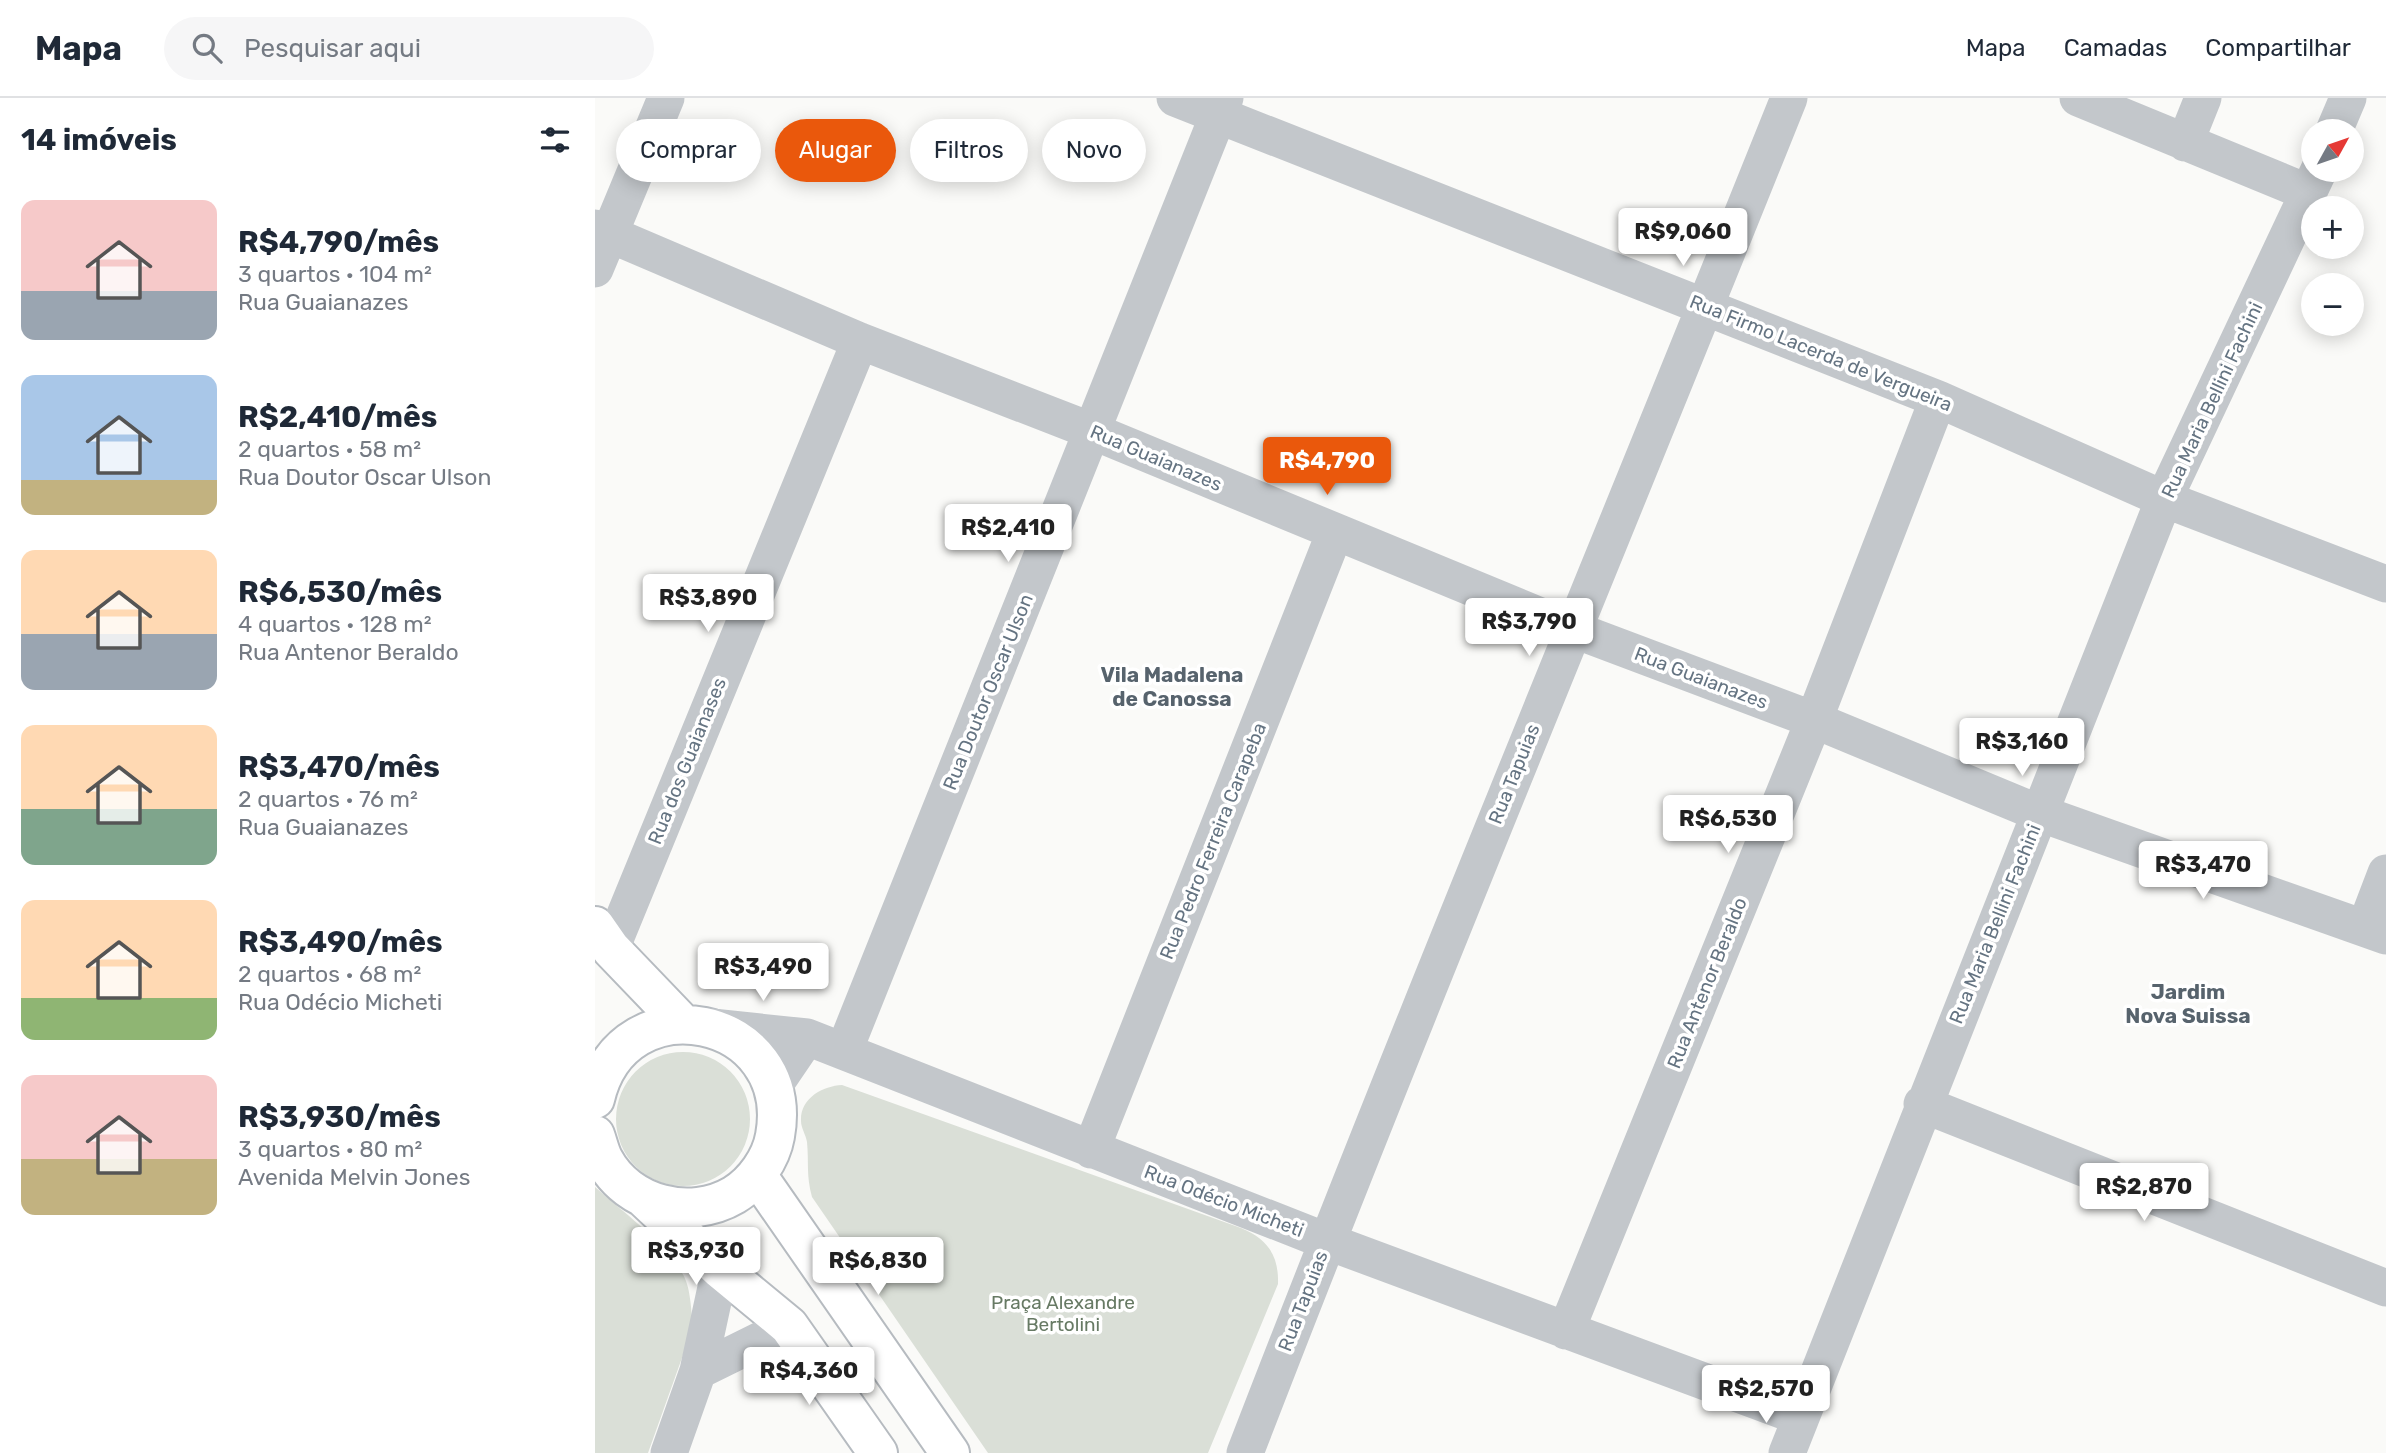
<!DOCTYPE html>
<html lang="pt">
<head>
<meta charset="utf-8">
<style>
  :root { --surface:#fff; --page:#f6f6f7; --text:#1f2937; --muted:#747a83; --line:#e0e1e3; --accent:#ea580c }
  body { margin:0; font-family:Rubik,sans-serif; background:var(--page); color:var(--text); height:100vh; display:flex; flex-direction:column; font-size:26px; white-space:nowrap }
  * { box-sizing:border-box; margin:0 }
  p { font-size:23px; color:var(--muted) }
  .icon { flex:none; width:38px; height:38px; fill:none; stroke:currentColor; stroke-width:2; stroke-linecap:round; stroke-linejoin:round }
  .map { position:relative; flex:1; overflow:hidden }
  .drawer { display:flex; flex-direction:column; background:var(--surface); width:595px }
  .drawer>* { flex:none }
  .banner { position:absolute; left:21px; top:21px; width:665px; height:63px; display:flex; gap:14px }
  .needle { width:46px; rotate:50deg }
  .controls { position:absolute; left:1706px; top:21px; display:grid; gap:14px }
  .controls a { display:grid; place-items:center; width:63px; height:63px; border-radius:50%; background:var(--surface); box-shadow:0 4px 18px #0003; font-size:35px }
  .price { position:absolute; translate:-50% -60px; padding:0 16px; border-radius:7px; background:#fff; color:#222; font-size:23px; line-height:46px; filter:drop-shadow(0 2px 4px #0008) }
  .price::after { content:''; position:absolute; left:50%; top:42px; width:21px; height:16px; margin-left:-10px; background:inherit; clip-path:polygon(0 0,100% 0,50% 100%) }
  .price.on { background:var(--accent); color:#fff }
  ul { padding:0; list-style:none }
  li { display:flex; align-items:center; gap:21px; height:175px; padding:0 21px }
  li span { display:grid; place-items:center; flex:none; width:196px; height:140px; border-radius:14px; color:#555 }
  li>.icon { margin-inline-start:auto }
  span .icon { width:84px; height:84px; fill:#fffc; stroke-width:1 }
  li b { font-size:30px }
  h2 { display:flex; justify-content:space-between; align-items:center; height:84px; padding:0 21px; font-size:30px }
  .chip { padding:0 24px; border-radius:32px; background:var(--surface); box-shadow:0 4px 18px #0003; font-size:24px; line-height:63px }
  .chip.on { background:var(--accent); color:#fff }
  header { display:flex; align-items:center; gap:42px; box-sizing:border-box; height:98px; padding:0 35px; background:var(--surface); border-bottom:2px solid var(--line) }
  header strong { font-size:33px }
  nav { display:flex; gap:38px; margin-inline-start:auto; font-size:24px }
  .search { width:490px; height:63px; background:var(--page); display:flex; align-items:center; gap:18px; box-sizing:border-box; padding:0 24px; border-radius:38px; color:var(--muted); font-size:26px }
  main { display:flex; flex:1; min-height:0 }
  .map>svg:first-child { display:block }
  .green { fill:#dadfd7 }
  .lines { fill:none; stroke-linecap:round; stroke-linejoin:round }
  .secondary-casing { stroke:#b6bbc0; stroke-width:42 }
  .street { stroke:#c3c7cb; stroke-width:37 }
  .secondary { stroke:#fff; stroke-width:38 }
  .labels { text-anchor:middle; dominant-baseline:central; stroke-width:7; stroke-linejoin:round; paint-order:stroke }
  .street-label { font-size:19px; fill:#657482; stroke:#fff }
  .park-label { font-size:19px; fill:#677a64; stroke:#fff }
  .neighbourhood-label { font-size:21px; font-weight:bold; fill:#57636d; stroke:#fff }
</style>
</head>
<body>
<header>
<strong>Mapa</strong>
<div class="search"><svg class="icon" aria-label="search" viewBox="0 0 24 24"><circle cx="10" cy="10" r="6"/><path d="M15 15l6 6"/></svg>Pesquisar aqui</div>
<nav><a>Mapa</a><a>Camadas</a><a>Compartilhar</a></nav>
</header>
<main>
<section class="drawer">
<h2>14 imóveis<svg class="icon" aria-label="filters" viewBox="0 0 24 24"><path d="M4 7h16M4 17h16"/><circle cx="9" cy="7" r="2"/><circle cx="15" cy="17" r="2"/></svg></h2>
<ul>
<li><span style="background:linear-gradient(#f6c9c9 65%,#9aa5b1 0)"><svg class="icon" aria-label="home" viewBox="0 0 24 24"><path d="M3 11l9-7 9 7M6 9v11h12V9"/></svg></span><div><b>R$4,790/mês</b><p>3 quartos · 104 m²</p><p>Rua Guaianazes</p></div></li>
<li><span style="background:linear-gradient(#a9c7e8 75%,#c2b280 0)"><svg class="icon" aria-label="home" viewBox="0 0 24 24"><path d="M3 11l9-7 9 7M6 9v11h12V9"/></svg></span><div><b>R$2,410/mês</b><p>2 quartos · 58 m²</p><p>Rua Doutor Oscar Ulson</p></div></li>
<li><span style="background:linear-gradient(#ffd9b3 60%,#9aa5b1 0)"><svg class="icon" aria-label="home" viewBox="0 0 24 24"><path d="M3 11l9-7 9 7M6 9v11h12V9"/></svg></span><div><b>R$6,530/mês</b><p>4 quartos · 128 m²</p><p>Rua Antenor Beraldo</p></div></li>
<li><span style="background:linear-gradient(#ffd9b3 60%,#7fa58c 0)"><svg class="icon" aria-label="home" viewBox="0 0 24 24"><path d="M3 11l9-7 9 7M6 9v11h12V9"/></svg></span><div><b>R$3,470/mês</b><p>2 quartos · 76 m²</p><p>Rua Guaianazes</p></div></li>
<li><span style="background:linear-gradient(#ffd9b3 70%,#8fb573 0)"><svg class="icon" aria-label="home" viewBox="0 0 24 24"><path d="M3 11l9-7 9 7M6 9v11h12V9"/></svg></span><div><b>R$3,490/mês</b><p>2 quartos · 68 m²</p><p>Rua Odécio Micheti</p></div></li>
<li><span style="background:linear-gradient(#f6c9c9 60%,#c2b280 0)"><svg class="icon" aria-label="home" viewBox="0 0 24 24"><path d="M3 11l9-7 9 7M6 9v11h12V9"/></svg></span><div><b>R$3,930/mês</b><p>3 quartos · 80 m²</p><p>Avenida Melvin Jones</p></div></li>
</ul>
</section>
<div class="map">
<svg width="1791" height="1355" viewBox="0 0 1791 1355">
  <rect width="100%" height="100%" fill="#fafaf8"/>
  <path class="green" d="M21 1021a67 67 0 1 1 134 0a67 67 0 1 1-134 0Z
    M247,987L646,1130C673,1141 684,1158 683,1186L613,1355H393L217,1099C211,1077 214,1065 212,1044C211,1037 206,1030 206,1023C205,1000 228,988 247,987Z
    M0,1089C29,1115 66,1141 87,1175C96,1188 96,1213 98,1229L53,1355H0Z"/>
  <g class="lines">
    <g class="secondary-casing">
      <path id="secondary" d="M0,828L16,851L87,925
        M0,1001C28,880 202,917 180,1038C176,1061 159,1085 139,1097C95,1123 33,1107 9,1062C5,1055 3,1045 0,1037
        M162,1077L355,1355
        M50,1101L125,1171L194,1228L283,1355"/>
    </g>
    <path class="street" d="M580,0L1343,301L1569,401L1791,486
      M1483,0L1714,95
      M1739,33L1753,0
      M1590,45L1608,0
      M0,130L265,243L497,333L977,531L1219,622L1444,715L1791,838
      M0,171L71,0
      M1770,830L1791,775
      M16,851L265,243
      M117,929L212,939L731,1143L1205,1319
      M249,953L630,0
      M178,989L212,939
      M1327,1006L1791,1190
      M496,1052L740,434
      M971,1233L1219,622L1343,301
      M103,1273L194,1228
      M74,1355L103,1273L125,1171
      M650,1355C825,901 1013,452 1194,0
      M1192,1355L1569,401L1724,72"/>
    <use href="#secondary" class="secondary"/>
  </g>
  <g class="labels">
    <g class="street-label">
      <text transform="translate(1226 255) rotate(22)">Rua Firmo Lacerda de Vergueira</text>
      <text transform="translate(1617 302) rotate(-65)">Rua Maria Bellini Fachini</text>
      <text transform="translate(561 360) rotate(23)">Rua Guaianazes</text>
      <text transform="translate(1106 580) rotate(21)">Rua Guaianazes</text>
      <text transform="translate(393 594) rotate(-68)">Rua Doutor Oscar Ulson</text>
      <text transform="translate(92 663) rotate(-68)">Rua dos Guaianases</text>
      <text transform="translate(919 676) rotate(-68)">Rua Tapuias</text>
      <text transform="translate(618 743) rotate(-68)">Rua Pedro Ferreira Carapeba</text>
      <text transform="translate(1400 826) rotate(-68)">Rua Maria Bellini Fachini</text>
      <text transform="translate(1112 885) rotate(-68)">Rua Antenor Beraldo</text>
      <text transform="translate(629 1103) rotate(21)">Rua Odécio Micheti</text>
      <text transform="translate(708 1203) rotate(-69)">Rua Tapuias</text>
    </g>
    <g class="park-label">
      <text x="468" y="1204">Praça Alexandre<tspan x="468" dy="22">Bertolini</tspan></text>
    </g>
    <g class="neighbourhood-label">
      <text x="577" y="576">Vila Madalena<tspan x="577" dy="24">de Canossa</tspan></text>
      <text x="1593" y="893">Jardim<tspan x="1593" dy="24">Nova Suissa</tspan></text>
    </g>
  </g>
</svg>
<div class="controls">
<a><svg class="needle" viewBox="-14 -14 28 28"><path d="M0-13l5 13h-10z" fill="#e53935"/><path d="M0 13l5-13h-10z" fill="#747a83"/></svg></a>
<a>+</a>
<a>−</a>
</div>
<b class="price" style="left:1088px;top:170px">R$9,060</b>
<b class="price on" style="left:732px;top:399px">R$4,790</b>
<b class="price" style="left:413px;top:466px">R$2,410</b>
<b class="price" style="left:113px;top:536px">R$3,890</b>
<b class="price" style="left:934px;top:560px">R$3,790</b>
<b class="price" style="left:1427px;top:680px">R$3,160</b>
<b class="price" style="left:1133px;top:757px">R$6,530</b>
<b class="price" style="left:1608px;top:803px">R$3,470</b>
<b class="price" style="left:168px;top:905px">R$3,490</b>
<b class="price" style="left:1549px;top:1125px">R$2,870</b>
<b class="price" style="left:101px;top:1189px">R$3,930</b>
<b class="price" style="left:283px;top:1199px">R$6,830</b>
<b class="price" style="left:214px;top:1309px">R$4,360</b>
<b class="price" style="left:1171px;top:1327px">R$2,570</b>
<div class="banner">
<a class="chip">Comprar</a>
<a class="chip on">Alugar</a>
<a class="chip">Filtros</a>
<a class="chip">Novo</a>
</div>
</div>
</main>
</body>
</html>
